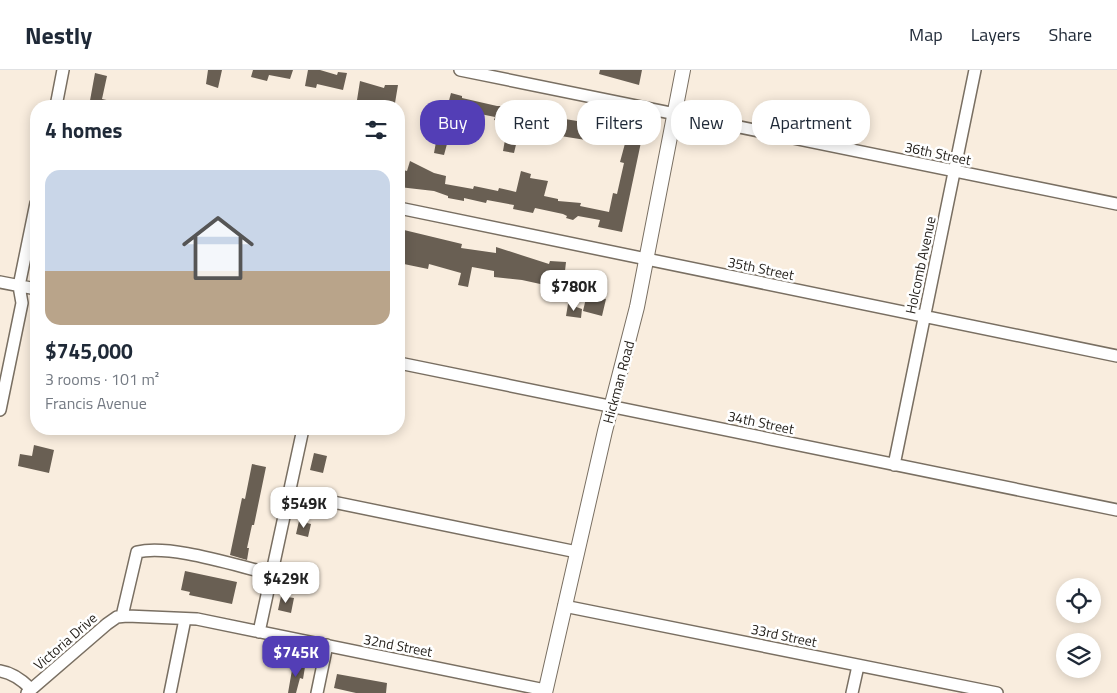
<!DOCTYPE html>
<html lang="en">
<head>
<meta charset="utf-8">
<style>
  :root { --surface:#fff; --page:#f2f2f3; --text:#1f2937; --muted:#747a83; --line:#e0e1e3; --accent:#533eb6 }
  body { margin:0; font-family:"Titillium Web",sans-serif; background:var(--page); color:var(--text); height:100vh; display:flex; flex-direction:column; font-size:19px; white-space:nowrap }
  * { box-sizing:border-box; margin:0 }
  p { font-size:16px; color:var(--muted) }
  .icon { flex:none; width:28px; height:28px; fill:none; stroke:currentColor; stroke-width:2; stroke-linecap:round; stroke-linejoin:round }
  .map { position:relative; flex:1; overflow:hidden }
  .side { position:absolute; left:30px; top:30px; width:375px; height:335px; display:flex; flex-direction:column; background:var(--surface); border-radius:20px; box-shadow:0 2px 12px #0003 }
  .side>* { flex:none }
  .banner { position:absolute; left:420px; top:30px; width:475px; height:45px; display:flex; gap:10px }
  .fabs { position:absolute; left:1056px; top:508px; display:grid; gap:10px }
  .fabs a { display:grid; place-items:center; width:45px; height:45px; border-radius:50%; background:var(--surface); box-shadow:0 2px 12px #0003; font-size:25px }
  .price { position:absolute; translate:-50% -42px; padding:0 11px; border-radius:10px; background:#fff; color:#222; font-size:16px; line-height:32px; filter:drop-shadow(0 1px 2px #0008) }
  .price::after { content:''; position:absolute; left:50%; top:30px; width:15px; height:11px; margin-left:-8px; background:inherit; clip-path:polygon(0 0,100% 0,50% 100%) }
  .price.selected { background:var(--accent); color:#fff }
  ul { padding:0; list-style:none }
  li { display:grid; align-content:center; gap:10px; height:265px; padding:0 15px }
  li+li { border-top:1px solid var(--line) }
  li span { display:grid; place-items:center; height:155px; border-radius:15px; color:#555 }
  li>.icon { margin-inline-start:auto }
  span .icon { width:90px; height:90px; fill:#fffc; stroke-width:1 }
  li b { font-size:21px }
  h2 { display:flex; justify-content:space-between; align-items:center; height:60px; padding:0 15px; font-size:21px }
  .tag { padding:0 18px; border-radius:20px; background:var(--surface); box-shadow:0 2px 12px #0003; font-size:18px; line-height:45px }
  .tag.selected { background:var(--accent); color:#fff }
  header { display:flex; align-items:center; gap:30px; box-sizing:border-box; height:70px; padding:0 25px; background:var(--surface); border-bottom:1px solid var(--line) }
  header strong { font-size:24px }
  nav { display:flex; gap:28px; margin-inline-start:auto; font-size:18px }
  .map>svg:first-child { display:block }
  .building { fill:#695f53 }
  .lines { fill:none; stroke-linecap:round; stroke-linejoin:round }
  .minor-casing { stroke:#796f62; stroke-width:14 }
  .major-casing { stroke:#796f62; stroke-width:16 }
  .minor { stroke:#fff; stroke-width:11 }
  .major { stroke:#fff; stroke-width:14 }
  .labels { text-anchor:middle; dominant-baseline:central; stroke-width:5; stroke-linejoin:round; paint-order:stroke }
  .street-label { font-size:14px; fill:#26221d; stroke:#fff }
</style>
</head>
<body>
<header>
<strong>Nestly</strong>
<nav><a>Map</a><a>Layers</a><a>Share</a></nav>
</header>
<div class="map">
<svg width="1117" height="623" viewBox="0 0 1117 623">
  <rect width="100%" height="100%" fill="#f9edde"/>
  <path class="building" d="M208,0H222L218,18L206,14Z
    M253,0H293L290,9L269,5L267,11L251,7Z
    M308,0H320L337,5L338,2L347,3L343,20L317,14L316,18L305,16Z
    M600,0H642L639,15L599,4Z
    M95,3L107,6L102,29L120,33V36H89Z
    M360,11L384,18L385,15H398L395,33L357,30Z
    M451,23L462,26V28L497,36H512L553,47L595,54L592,71L548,64L547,69L519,62L514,83L503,81L508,53L494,50L495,47L461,40L456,64L446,62L451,39L447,38Z
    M630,55L644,58L622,162L598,157L600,150L578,146L573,150L566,148L567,146L563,144L535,138L533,143L513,139L514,135L487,130L486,133L464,128V131L448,128V126L434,121L399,117V99L407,101L410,91L434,103L446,106L445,114L473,119L474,116L498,121L499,118L516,122L521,101L531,104L530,108L548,111L544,126L558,129V131L581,133L580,136L609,142L613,123L617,124L624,93L620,92Z
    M436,72L447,74L444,85L434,83Z
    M404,160L462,174L461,178L496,183V177L549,194L550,191L566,192L563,219L522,210L494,207V201L472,197L468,217L458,215L461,203L429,194L428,199L399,193V180Z
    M587,224L606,229L602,246L583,241Z
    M568,234L582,239L581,248L566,246Z
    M34,375L54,380L49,403L18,396L20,384L32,386Z
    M314,383L327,386L323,403L310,400Z
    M252,394L266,397L254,455H252L247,478H249L247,490L230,485L242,428L245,429Z
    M299,451L311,454L308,467L296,464Z
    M185,501L237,512L232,534L189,525L190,522L181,520Z
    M281,526L294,528L291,543L278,540Z
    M293,594L305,597L303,609L300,608L296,623H288Z
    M337,604L387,613L386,623H356L334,618Z"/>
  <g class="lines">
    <g class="minor-casing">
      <path id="minor" d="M460,0L1117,134
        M56,36L63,0
        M399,138L1117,286
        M0,212L36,219
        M399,293L1117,440
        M0,340L22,233L19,216L36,133
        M894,395L975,0
        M289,423L577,482
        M564,536L997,623
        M122,546L137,482C172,474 236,496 272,504
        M259,562L303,359
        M0,601C13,603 22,610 31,619
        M27,623L107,554L117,547L127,546L197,549L545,620
        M170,623L185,549
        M317,623L327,575
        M852,623L858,596"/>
    </g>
    <g class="major-casing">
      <path id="major" d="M545,623L605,361L637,237L683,0"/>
    </g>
    <use href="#minor" class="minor"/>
    <use href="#major" class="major"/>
  </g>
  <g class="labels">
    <g class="street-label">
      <text transform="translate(938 83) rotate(12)">36th Street</text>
      <text transform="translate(920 195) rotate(-78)">Holcomb Avenue</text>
      <text transform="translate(761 198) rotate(12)">35th Street</text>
      <text transform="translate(618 312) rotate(-75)">Hickman Road</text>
      <text transform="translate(761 352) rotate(12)">34th Street</text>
      <text transform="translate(784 565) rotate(12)">33rd Street</text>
      <text transform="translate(65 571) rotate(-41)">Victoria Drive</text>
      <text transform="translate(398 575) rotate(11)">32nd Street</text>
    </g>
  </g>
</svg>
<div class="fabs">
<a><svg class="icon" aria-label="locate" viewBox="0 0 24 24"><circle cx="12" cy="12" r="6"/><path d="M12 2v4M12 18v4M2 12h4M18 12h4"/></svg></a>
<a><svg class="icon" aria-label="layers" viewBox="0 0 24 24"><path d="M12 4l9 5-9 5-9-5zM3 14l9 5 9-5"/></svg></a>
</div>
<b class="price" style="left:574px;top:242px">$780K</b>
<b class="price" style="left:304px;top:459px">$549K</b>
<b class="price" style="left:286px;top:534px">$429K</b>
<b class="price selected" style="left:296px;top:608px">$745K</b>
<div class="banner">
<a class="tag selected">Buy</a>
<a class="tag">Rent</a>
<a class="tag">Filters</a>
<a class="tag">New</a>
<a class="tag">Apartment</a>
</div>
<section class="side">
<h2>4 homes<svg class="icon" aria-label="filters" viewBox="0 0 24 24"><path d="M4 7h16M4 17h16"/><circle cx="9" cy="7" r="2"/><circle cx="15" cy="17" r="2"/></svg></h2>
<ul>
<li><span style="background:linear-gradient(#c9d6e8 65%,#b9a48a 0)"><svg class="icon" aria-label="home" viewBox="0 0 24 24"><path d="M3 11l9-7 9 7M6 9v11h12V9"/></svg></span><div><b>$745,000</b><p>3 rooms · 101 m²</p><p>Francis Avenue</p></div></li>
</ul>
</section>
</div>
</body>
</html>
